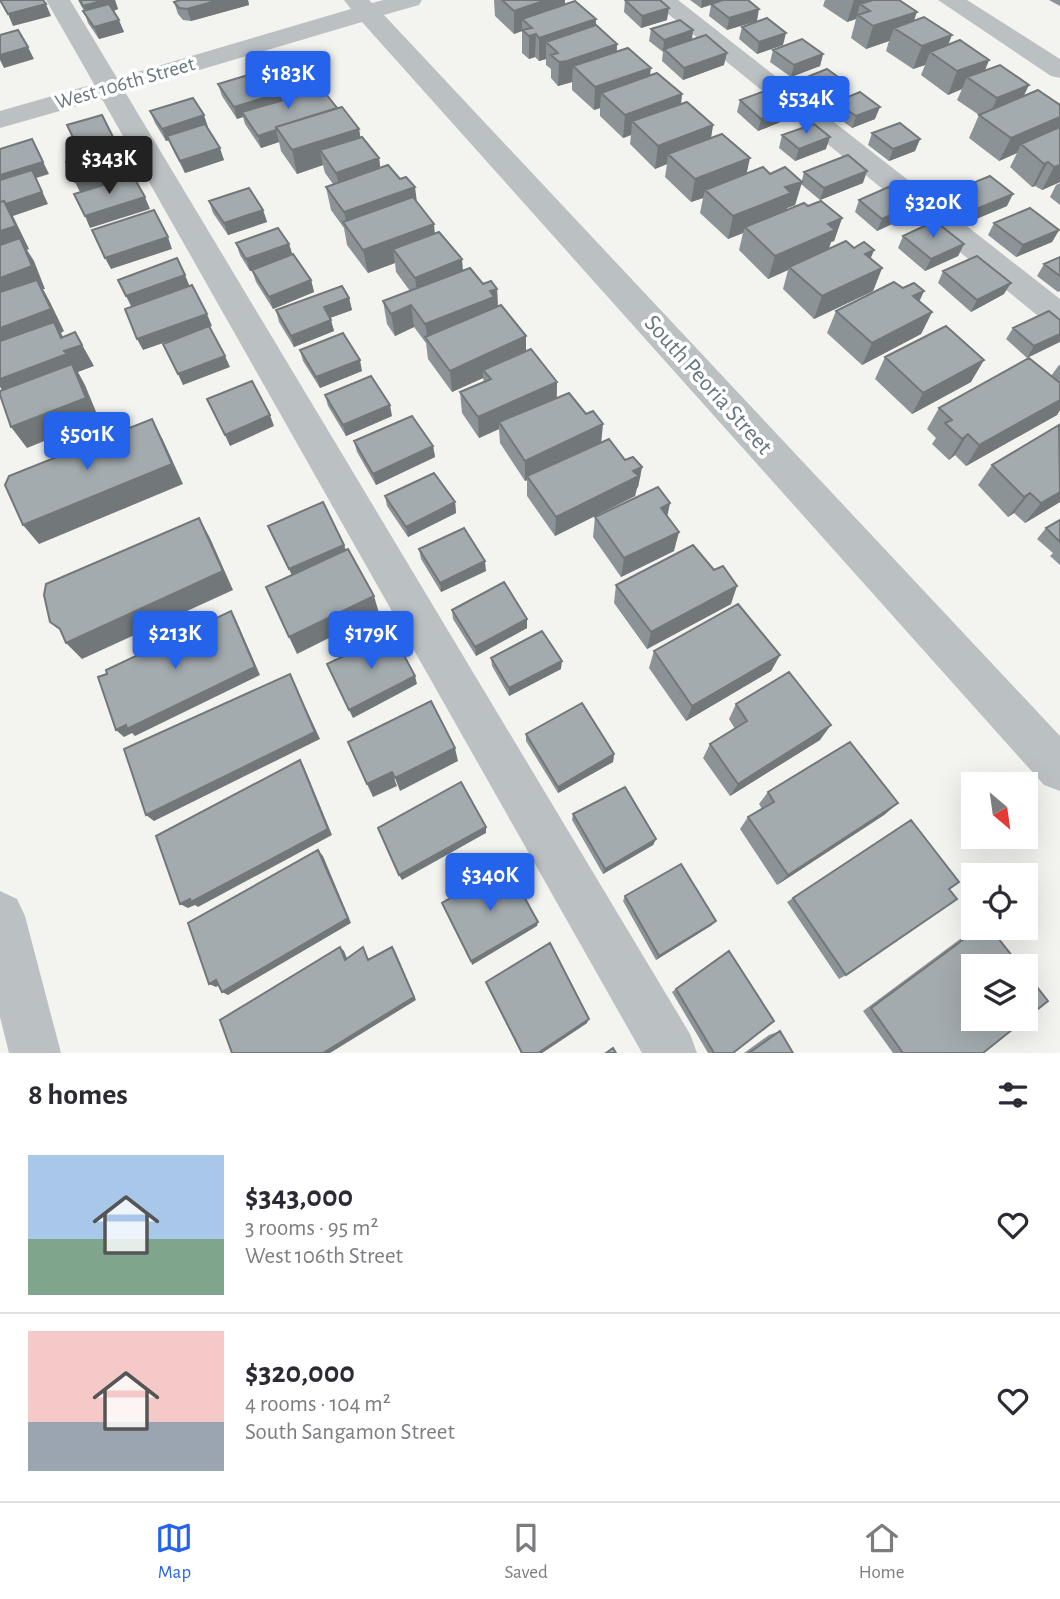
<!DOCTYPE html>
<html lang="en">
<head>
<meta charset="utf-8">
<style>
  :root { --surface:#fff; --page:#f7f7f7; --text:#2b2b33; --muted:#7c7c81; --line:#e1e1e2; --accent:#2563eb }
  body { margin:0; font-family:"Alegreya Sans",sans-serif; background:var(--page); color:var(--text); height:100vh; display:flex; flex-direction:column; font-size:26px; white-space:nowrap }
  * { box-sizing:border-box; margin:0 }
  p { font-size:23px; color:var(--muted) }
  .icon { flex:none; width:38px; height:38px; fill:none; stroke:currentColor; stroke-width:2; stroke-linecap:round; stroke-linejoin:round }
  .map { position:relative; height:1053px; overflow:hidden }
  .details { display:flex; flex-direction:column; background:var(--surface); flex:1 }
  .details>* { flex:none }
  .needle { width:46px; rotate:151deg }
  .fabs { position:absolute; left:961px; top:772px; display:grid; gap:14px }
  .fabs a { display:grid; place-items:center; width:77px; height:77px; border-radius:0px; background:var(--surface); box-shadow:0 7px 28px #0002; font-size:35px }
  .price { position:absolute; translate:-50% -60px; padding:0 16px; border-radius:7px; background:var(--accent); color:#fff; font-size:23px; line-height:46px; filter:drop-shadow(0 2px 4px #0008) }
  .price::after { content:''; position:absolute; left:50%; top:42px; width:21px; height:16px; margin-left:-10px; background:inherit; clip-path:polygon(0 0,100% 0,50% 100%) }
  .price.active { background:#222; color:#fff }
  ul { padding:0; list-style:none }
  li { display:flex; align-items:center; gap:21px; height:175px; padding:0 28px }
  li+li { border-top:2px solid var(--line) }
  li span { display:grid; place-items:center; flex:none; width:196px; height:140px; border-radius:0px; color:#555 }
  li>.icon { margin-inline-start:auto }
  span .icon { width:84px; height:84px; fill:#fffc; stroke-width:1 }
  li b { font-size:30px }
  h2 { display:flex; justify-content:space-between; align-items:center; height:84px; padding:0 28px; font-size:30px }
  .menu { display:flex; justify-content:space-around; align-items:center; height:98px; border-top:2px solid var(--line); background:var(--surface); font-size:19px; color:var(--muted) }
  .menu a { display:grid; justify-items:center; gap:4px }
  .menu .active { color:var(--accent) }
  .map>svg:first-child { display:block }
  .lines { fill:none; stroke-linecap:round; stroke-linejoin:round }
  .minor { fill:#bbc0c2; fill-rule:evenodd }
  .wall { fill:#8c9396 }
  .shaded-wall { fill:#72787a }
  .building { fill:#a3abae; stroke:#72787a; stroke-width:2 }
  .labels { text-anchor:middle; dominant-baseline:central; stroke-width:7; stroke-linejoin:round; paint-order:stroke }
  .far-street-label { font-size:21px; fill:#66777e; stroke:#fff }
  .street-label { font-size:24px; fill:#66777e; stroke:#fff }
</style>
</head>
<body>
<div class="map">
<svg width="1060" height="1053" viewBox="0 0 1060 1053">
  <rect width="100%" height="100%" fill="#f3f3f0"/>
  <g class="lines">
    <path class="minor" d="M46,0H70L117,78L351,9L344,0H369L372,3L384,0H422L419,5L384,15L1060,736V791L1044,785L362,22L125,92L690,1034L697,1053H642L102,99L0,128V111L94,84Z
      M651,0H678L1060,299V328L1048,324Z
      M938,0H967L1060,59V78L1051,76Z
      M0,891L17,899L25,916L61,1053H9L0,1017Z"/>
  </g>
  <path class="wall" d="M78,0H115L118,9L114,11L124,32L99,39L88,23L84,11Z
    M178,0H248L249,5L191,21L183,20L178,14L174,2Z
    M494,0H565V5L596,19V26L617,44V52L650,76L682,94L681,104L713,125L711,138L746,174H770L802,182L795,205L787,208L786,210L808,206L842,218L834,241L831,242L829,249L854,248L874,250L870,259L882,268L873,291L814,319L783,289L788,270L768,279L739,250L743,233L728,239L700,213L703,198L691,202L665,177L667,164L655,169L630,144L631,135L623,138L600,116V108L594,110L572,90V82L558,86L551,78V69L546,65V59L539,61L535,57L529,59L522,53V31L514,34L495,16Z
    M625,0L667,20L641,28L624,12Z
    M690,0H748L757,21L727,30L709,16L711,5L701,8Z
    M825,0H899L913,21L948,45L989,60L985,71L1024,96L1038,90L1060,182L1042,190L1035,186L1032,187L1010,167L1017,153L999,161L969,138L979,115L957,100L962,89L948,95L921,75L925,65L913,69L886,51L889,41L866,49L851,38L856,19L847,22L823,6Z
    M1049,0H1060V6Z
    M742,27L783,45L757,54L739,39Z
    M651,29L693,30L692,40L724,65L683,80L662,61L663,52L649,41Z
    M773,50L823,54L820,66L791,77L770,62Z
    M802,79L848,84L844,96L818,106L798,91Z
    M218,84L320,89L359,129L360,137L379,158L380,168L416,202L435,233L463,270L483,284L497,289L498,307L526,336V351L557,382V398L601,442L625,460L642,467L638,487L637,488L635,496L555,536L527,496V480L525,481L500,443L499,429L479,438L462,413L460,392L484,382L483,378L452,392L428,359L426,343L414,327L395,336L387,324L383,301L410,291L396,272L395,263L368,273L347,245L344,228L331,210L326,187L333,184L325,173L323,165L297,174L281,151L279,142L261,148L245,124L243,117L237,119L222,96Z
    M740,100L791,107L788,119L758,131L737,112Z
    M836,102L875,119L852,128L833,114Z
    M150,111L208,127H207L224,160L185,173L172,148L169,140L166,141L155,123Z
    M872,133L920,139L915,151L889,161L868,145Z
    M782,135L826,149L795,161L779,148Z
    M804,172L863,183L820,200L801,184Z
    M1060,183V205L1050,197L1056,185Z
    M951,192L1007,206L969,222L946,204Z
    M859,200L914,204L909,216L877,231L855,212Z
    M209,201L263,210L267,222L228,235L213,213Z
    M994,223L1059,230L1052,242L1016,257L988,235Z
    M903,236L964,244L958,256L925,271L898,248Z
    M236,243L289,244L292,255L311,280L314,292L273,309L256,282L252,270L260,267L250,271L240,255Z
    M1060,257V291L1058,292L1037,276L1044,264Z
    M943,271L1004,294L971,312L938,283Z
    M349,298L352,310L330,318L334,331L294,347L279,322L276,310Z
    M919,302L932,312L921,334L862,365L827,333L836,311Z
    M1060,320L1027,358L1006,339L1013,328Z
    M300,350L362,371L320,388L303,361Z
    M885,357L971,382L912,414L875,379Z
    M1059,365H1060V410L1057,415L966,466L955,455L949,460L932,444L936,438L927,429L939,408L1051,376Z
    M325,395L392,416L346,436L328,406Z
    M1060,426V502L1025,523L1014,513L1008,517L978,485L992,465Z
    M354,441L433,446L435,457L376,485L357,452Z
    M385,496L455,502L456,513L408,537L387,506Z
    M667,516L674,551L621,577L593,537L595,517Z
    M1060,520V565L1050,556L1053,553L1037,539L1046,528Z
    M419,549L486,571L441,592L421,559Z
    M616,585L731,604L647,649L614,603Z
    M452,610L527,628L476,656L453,619Z
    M654,651L780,655L771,671L686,721L649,668Z
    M491,658L561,669L509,696L492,666Z
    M736,704L820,740L730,796L703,758L710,744L735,729L729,719Z
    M526,734L614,754L613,762L558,793L526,741Z
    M768,792L898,803L884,815L777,885L740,829L748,817L762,809L759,804Z
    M573,814L656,839L653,845L603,874L572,820Z
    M949,889L846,975L839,979L787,902L793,898Z
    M625,896L712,925L656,960L623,901Z
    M975,928H990L983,1053H893L863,1011Z
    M486,982L587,1023L542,1053H521L488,988Z
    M676,989L733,1053H708L672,992Z
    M780,1031L793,1053H744L769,1035Z"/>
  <path class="shaded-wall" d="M104,0H115L118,9L88,18L83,6Z
    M219,0H248L249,5L191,21L187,9Z
    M546,0H565V17L522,19V31L514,34V11Z
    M702,0H725L701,8Z
    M854,0H880L870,11L860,4L856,19L847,22Z
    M46,4L51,16L13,26L8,14Z
    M669,8L667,20L641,28L642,16Z
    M759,9L757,21L727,30L729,18Z
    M917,12L909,35L894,28L889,41L866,49L873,26Z
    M596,19L595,42L558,53L546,42V59L539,61V38Z
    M119,20L124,32L99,39L94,27Z
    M693,30L691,43L664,49L663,52L664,40Z
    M786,33L783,45L757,54L759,42Z
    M536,34L535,57L529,59V36Z
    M952,35L943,58L930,52L925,65L913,69L922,46Z
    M617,44L615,67L573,66L572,82L558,86L559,62Z
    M28,47L34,59L4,68L0,60V55Z
    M727,53L724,65L683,80L684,68Z
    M823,54L820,66L791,77L794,65Z
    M989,60L979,83L967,77L962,89L948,95L957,71Z
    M651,68L648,91L601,93L600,108L594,110L595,87Z
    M318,81L321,93L242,112L243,117L237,119L234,107Z
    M848,84L844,96L818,106L821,94Z
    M1029,85L1018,108L987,121L997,98Z
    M682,94L679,118L632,121L631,135L623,138L625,115Z
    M791,107L788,119L758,131L761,119Z
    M880,107L875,119L852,128L856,116Z
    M204,115L208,127L169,140L167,136L169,140L166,141L162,129Z
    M1060,117V132L1021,144L1017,153L999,161L1011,138Z
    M713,125L709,149L668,154L667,164L655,169L658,146Z
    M359,129L363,152L320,150L323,165L297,174L292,150Z
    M276,130L279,142L261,148L258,136Z
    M113,137L118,149L84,160L78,148Z
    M830,137L826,149L795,161L799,149Z
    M32,139L49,174L36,178L48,204L13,216L29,249L27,250L34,261L45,289H43L50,302L64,331L61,333L67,344L75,332L94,366L78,372L85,385L99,419L27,448L11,427V402L0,387V175Z
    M920,139L915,151L889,161L893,149Z
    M220,148L224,160L185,173L180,161Z
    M379,158L382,181L341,196L336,173Z
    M750,158L745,181L705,190L703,198L691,202L695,179Z
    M1048,162L1035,186L1032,187L1044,164Z
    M127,165L132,177L81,194L75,182Z
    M1060,165V182L1042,190L1054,167Z
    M867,171L863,183L820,200L824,188Z
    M802,182L795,205L787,208L785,216L745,227L743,233L728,239L733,216L785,187Z
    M415,187L418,210L348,229L344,212Z
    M1013,194L1007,206L969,222L974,210Z
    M145,197L150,209L90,228L85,216Z
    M914,204L909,216L877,231L882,219Z
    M263,210L267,222L228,235L224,223Z
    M842,218L834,241L831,242L827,253L789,267L788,270L768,279L775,256L828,224Z
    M434,224L436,247L393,249L395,263L368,273L363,250Z
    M1059,230L1052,242L1016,257L1023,245Z
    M168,237L172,249L111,269L105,258Z
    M289,244L293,256L250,271L246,259Z
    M964,244L958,256L925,271L931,259Z
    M874,250L865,273V254Z
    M462,259L464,282L418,300L415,278Z
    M882,268L873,291L814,319L822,296Z
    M185,275L190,287L132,308L126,296Z
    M311,280L314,292L273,309L269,297Z
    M1011,283L1004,294L971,312L977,300Z
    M497,289L498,312L428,340L425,324L490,291Z
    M924,291L914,314L913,296Z
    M349,298L352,310L327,319L324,307Z
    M411,305L414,327L395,336L391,314Z
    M932,312L921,334L862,365L872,343Z
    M207,314L212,326L143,350L137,339Z
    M331,320L334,331L294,347L291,336Z
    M1060,334V342L1027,358L1034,346Z
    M526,336V358L483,370V378L452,392L450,371Z
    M225,356L230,367L183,385L178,374Z
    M360,360L362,371L320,388L316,377Z
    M984,360L971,382L912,414L923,393Z
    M557,382L556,403L499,422V429L479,438L478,417Z
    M1060,400V410L1057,415L966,466L979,445Z
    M390,405L392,416L346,436L343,425Z
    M270,415L274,426L230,446L225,435Z
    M152,419L163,440L183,484L39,544L23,525Z
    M603,424L601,445L527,476V480L525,481V461Z
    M968,434L955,455L949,460L962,439Z
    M433,446L435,457L376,485L373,474Z
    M642,467L638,487L637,488L635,496L555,536L556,517L633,471Z
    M1060,492V502L1025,523L1041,503Z
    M1030,493L1014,513L1008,517L1024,497Z
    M455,502L456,513L408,537L406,527Z
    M670,503L666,523L661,508Z
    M199,518L210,538L233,590L82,659L66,643Z
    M679,532L674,551L621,577L624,558Z
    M344,545L348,555L293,578L289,569Z
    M485,561L486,571L441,592L440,583Z
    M737,586L731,604L647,649L651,632Z
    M374,596L379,613L297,654L289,637Z
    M231,611L236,620L260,675L135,736L132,733L124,737L116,730Z
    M527,619V628L476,656L475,647Z
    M780,655L771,671L686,721L692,706Z
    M562,661L561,669L509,696V688Z
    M290,674L320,739L154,821L146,815Z
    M415,676L417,684L353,718L349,710Z
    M831,725L820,740L730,796L738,784Z
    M455,748L458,761L400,791L395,778Z
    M614,754L613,762L558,793V787Z
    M300,760L304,767L332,835L198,907L195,905L188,908L180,904L190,899Z
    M392,772L397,786L373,797L367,784Z
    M898,803L884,815L777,885L788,875Z
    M486,827V833L402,880L399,875Z
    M656,839L653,845L603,874L605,869Z
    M318,850L323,856L351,923L228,995L222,992Z
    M716,921L712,925L656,960L659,956Z
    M538,922L537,926L472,965L471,961Z
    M340,947L344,951L349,963L345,960Z
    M392,947L395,951L416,1000L330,1053H323Z
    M216,980L223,983L216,987L209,984Z
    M589,1019L587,1023L542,1053H538Z"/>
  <path class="building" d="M0,0H43L46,4L8,14Z
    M80,0H104L83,6Z
    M180,0H219L187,9L179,8L174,2Z
    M502,0H546L514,11Z
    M625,0H660L669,8L642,16Z
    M723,0H748L759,9L729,18L711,4Z
    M873,0H899L917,12L873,26L858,15L870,11L860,4Z
    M575,1L596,19L539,38L536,34L529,36L522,30L532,28L522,19Z
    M109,4L119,20L94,27L83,11Z
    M924,17L952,35L922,46L894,28Z
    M767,18L786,33L759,42L742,27Z
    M680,20L693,30L664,40L651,29Z
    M596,25L617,44L567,61L559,62L551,55L558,53L546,42Z
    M18,30L28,47L0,55V35Z
    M706,35L727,53L684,68L664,49Z
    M802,39L823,54L794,65L773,50Z
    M960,40L989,60L957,71L930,52Z
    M628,48L651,68L595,87L573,66Z
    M298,60L305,63L318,81L234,107L218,84Z
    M1000,65L1029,85L997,98L967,77Z
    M827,69L848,84L821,94L802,79Z
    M657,73L682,94L625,115L601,93Z
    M322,89L337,108L276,127V130L258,136L242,112Z
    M770,89L791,107L761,119L740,100Z
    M1038,90L1060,105V117L1011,138L979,115Z
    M860,92L880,107L856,116L836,102Z
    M193,98L204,115L162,129L150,111Z
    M687,102L713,125L658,146L632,121Z
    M342,107L359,129L292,150L276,127Z
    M102,115L113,137L78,148L67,125Z
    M900,123L920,139L893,149L872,133Z
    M205,124L220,148L180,161L167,136Z
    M814,124L830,137L799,149L782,135Z
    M1060,127V165L1054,167L1048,162L1044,164L1021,144Z
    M722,134L750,158L695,179L668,154Z
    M362,137L379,158L336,173L320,150Z
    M32,139L43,162L0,175V149Z
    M117,146L127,165L75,182L66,162Z
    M848,155L867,171L824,188L804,172Z
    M388,165L400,179L406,177L415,187L344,212L326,187Z
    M763,167L770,174L785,167L802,182L785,187L791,193L733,216L705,190Z
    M32,170L42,192L6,204L4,201L0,202V180Z
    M133,176L145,197L85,216L74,194Z
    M990,176L1013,194L974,210L951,192Z
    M891,186L914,204L882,219L859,200Z
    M249,188L263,210L224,223L209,201Z
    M413,197L434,224L363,250L343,222Z
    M4,201L16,226L0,231V202Z
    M821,201L842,218L828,224L835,230L775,256L745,227L804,203L808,206Z
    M1030,208L1059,230L1023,245L994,223Z
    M154,210L168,237L105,258L92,230Z
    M935,221L964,244L931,259L903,236Z
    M278,228L289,244L246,259L236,243Z
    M439,232L462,259L415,278L393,249Z
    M20,238L32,266L0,278V245Z
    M846,241L854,248L864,242L874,250L865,254L882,268L822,296L789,267Z
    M293,254L311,280L269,297L252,270Z
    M977,256L1011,283L977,300L943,271Z
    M1060,257V276L1044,264Z
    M177,258L185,275L126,296L118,280Z
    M470,268L483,284L491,281L497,289L490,291L494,297L425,324L411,305L391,314L383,301Z
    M37,280L51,309L0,328V292Z
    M894,282L903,288L914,283L924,291L913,296L932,312L872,343L836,311Z
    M192,285L207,314L137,339L125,309Z
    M342,286L349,298L324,307L331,320L291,336L276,310Z
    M501,305L526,336L450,371L425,337Z
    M1049,311L1060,320V334L1034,346L1013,328Z
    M54,322L61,338L75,332L82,345L64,351L67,354L0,379V341Z
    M209,326L225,356L178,374L163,344Z
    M946,326L984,360L923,393L885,357Z
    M343,333L360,360L316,377L300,350Z
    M531,349L557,382L478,417L460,392L491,379L483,370Z
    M1029,358L1060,383V400L979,445L968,434L962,439L945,423L952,420L939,408Z
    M72,364L86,398L11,427L0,395V391Z
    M371,376L390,405L343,425L325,395Z
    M252,381L270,415L225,435L207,399Z
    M569,393L586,414L593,411L603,424L525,461L499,422Z
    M412,416L433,446L373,474L354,441Z
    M152,419L172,464L23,525L5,485L9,476Z
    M1059,425L1060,492L1041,503L1030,493L1024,497L992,465Z
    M609,439L625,460L633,457L642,467L633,471L639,476L556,517L527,476Z
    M434,473L455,502L406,527L385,496Z
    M658,487L670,503L661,508L679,532L624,558L595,517Z
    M323,502L344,545L289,569L268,526Z
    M199,518L223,571L66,643L60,629L50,622L44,595L46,584Z
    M1060,520V542L1046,528Z
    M464,528L485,561L440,583L419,549Z
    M693,545L714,570L723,566L737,586L651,632L616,585Z
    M348,549L374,596L289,637L266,587Z
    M504,582L527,619L475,647L452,610Z
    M738,604L780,655L692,706L654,651Z
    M231,611L255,667L127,729L126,725L116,730L98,677L107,674L106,670Z
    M542,631L562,661L509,688L491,658Z
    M392,633L415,676L349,710L327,664Z
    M789,672L831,725L738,784L710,744L747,721L736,704Z
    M290,674L315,732L146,815L124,749Z
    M431,701L455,748L395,778L392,772L367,784L348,742Z
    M582,703L614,754L558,787L526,734Z
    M850,742L898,803L788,875L748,817L774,802L768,792Z
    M300,760L328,829L191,902L190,899L180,904L156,836Z
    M461,782L486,827L399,875L378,828Z
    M625,787L656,839L605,869L573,814Z
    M911,820L959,882L949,889L957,899L846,975L793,898Z
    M318,850L348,918L222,992L216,980L209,984L188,923Z
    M681,864L716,921L659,956L625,896Z
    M507,866L538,922L471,961L442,903Z
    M979,928H990L1020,966H973V1018H1026V973L1048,1001L983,1053H903L871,1008Z
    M550,943L589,1019L538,1053H522L486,982Z
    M340,947L345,960L363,947L368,960L392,947L414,997L323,1053H232L220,1020Z
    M729,951L774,1021L733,1053H714L676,989Z
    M780,1031L793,1053H749Z
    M613,1048L616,1053H606Z"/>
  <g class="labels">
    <g class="far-street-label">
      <text transform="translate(125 83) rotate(-16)">West 106th Street</text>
    </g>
    <g class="street-label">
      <text transform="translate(708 385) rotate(48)">South Peoria Street</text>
    </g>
  </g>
</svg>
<div class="fabs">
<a><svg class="needle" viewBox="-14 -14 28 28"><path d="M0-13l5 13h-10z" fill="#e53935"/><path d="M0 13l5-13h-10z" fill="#7c7c81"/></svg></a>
<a><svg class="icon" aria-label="locate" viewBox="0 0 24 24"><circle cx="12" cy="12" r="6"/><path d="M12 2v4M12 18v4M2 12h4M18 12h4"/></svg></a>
<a><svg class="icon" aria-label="layers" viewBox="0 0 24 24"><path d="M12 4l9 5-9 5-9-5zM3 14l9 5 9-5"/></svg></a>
</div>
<b class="price" style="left:288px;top:111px">$183K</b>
<b class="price" style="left:806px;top:136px">$534K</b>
<b class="price active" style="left:109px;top:196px">$343K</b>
<b class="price" style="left:933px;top:240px">$320K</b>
<b class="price" style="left:87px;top:472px">$501K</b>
<b class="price" style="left:175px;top:671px">$213K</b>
<b class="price" style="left:371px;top:671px">$179K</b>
<b class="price" style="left:490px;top:913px">$340K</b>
</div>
<section class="details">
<h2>8 homes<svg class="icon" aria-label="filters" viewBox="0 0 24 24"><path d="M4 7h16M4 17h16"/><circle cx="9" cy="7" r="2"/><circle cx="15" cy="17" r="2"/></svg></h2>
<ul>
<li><span style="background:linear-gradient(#a9c7e8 60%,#7fa58c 0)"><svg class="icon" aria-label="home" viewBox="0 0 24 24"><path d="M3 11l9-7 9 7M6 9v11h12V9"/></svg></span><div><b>$343,000</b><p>3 rooms · 95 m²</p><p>West 106th Street</p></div><svg class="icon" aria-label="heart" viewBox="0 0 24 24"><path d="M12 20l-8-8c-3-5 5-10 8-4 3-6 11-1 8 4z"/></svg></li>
<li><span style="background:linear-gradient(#f6c9c9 65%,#9aa5b1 0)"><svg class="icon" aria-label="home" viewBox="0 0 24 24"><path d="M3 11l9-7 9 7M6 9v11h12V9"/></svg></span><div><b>$320,000</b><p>4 rooms · 104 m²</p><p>South Sangamon Street</p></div><svg class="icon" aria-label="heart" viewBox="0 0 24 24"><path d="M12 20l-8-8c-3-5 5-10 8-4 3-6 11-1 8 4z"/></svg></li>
</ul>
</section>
<nav class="menu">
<a class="active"><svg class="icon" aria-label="map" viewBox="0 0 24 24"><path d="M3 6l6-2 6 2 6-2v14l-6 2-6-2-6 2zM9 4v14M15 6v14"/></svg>Map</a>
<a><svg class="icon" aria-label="saved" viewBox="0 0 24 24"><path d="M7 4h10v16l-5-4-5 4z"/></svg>Saved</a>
<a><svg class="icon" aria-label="home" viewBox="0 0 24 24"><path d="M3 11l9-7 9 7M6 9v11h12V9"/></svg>Home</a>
</nav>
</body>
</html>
